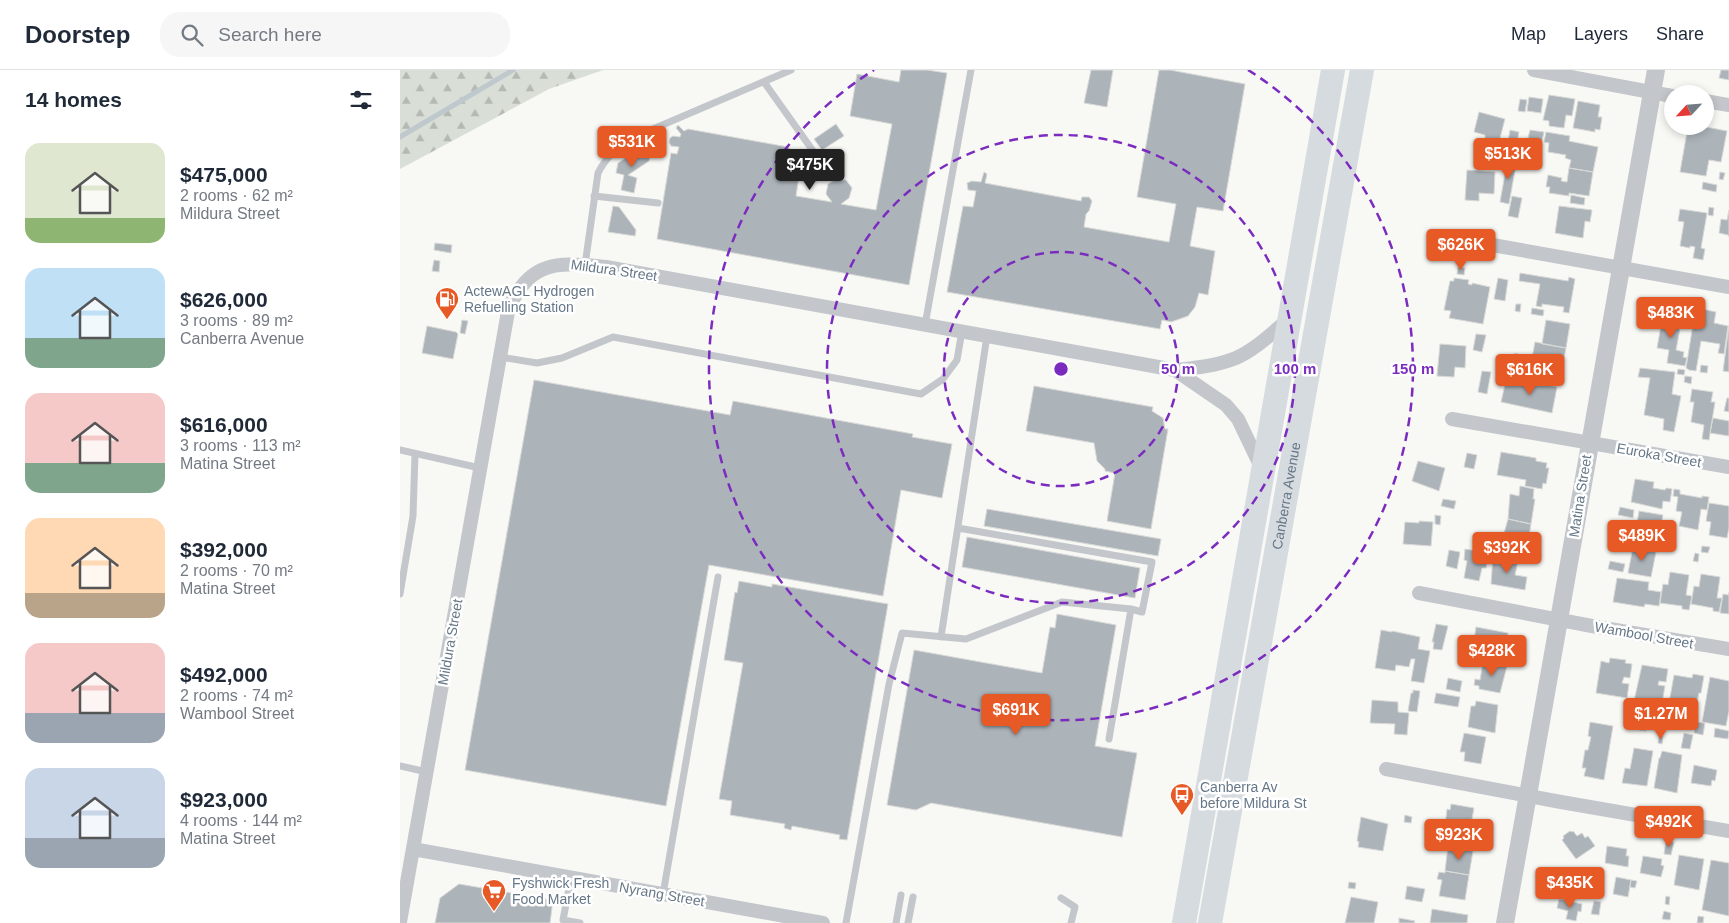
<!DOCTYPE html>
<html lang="en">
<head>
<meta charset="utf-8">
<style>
  :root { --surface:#fff; --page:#f6f6f7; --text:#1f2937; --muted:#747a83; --line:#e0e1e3; --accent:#e75a26 }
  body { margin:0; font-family:Arial,sans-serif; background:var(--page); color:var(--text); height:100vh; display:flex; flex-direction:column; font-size:19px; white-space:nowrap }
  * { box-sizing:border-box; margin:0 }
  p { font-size:16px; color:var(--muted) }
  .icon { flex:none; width:28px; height:28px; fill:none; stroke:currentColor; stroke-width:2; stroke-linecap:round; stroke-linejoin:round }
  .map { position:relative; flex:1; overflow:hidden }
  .side { display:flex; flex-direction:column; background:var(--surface); width:400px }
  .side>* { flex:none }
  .needle { width:32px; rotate:244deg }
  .buttons { position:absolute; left:1264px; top:15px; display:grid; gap:10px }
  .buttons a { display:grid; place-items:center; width:50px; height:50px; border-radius:50%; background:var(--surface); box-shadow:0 2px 8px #0003; font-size:25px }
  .price { position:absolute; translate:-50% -42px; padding:0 11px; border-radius:5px; background:var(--accent); color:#fff; font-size:16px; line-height:32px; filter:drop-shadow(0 1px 2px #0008) }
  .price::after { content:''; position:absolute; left:50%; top:30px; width:15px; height:11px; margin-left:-8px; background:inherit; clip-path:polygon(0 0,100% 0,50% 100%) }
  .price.current { background:#222; color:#fff }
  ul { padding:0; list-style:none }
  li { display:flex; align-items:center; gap:15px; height:125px; padding:0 25px }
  li span { display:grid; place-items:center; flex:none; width:140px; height:100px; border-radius:15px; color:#555 }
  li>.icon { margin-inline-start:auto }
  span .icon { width:60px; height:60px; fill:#fffc; stroke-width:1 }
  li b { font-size:21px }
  h2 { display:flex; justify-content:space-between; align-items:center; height:60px; padding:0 25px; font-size:21px }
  header { display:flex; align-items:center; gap:30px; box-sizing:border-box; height:70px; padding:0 25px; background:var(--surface); border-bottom:1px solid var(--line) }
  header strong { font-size:24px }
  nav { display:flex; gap:28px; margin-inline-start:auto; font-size:18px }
  .search { width:350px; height:45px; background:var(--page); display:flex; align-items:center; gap:12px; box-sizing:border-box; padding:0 18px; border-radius:20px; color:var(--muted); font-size:19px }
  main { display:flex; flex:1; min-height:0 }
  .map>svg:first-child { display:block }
  .forest { fill:url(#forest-firs) }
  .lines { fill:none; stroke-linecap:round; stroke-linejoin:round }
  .stream { stroke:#bec8cd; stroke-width:5 }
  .building { fill:#acb4ba; stroke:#d9d9d7 }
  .service { stroke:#c3c7cb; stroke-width:7 }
  .minor { stroke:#c3c7cb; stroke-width:14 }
  .tertiary { stroke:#c3c7cb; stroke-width:18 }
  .trunk { stroke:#d6dbdf; stroke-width:24 }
  .ring { fill:none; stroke:#7b2cbf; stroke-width:2.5; stroke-dasharray:9 6 }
  .labels { text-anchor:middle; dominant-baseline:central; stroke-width:5; stroke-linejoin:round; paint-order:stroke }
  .street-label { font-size:14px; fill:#667787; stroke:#fff }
  .poi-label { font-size:14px; fill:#667787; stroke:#fff; text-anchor:start }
  .centre { fill:#7b2cbf; stroke:#fff; stroke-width:2.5 }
  .ring-label { font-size:15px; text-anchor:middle; font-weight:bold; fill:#7b2cbf; stroke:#fff; stroke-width:5; stroke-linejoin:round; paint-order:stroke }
</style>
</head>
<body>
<header>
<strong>Doorstep</strong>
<div class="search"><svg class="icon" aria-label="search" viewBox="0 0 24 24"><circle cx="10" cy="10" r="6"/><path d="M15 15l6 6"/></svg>Search here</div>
<nav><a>Map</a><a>Layers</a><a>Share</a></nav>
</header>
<main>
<section class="side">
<h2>14 homes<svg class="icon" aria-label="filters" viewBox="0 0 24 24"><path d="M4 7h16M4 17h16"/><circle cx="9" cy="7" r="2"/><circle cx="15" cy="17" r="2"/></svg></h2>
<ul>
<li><span style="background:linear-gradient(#dfe7d0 75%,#8fb573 0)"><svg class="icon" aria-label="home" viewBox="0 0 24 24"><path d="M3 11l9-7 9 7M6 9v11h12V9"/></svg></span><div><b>$475,000</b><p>2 rooms · 62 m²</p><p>Mildura Street</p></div></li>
<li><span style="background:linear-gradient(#bfe0f5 70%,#7fa58c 0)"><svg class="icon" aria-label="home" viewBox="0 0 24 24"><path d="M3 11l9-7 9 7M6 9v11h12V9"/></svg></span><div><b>$626,000</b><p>3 rooms · 89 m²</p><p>Canberra Avenue</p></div></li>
<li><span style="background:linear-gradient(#f6c9c9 70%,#7fa58c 0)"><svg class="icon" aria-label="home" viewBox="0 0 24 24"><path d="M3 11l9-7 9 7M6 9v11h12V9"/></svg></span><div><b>$616,000</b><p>3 rooms · 113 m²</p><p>Matina Street</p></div></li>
<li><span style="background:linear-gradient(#ffd9b3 75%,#b9a48a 0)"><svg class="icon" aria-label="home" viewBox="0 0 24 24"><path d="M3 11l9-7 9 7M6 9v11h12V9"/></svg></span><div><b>$392,000</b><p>2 rooms · 70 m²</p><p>Matina Street</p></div></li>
<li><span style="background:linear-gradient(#f6c9c9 70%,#9aa5b1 0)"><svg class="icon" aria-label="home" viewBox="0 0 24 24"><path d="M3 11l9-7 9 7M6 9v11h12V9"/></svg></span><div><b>$492,000</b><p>2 rooms · 74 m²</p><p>Wambool Street</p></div></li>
<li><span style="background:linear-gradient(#c9d6e8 70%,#9aa5b1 0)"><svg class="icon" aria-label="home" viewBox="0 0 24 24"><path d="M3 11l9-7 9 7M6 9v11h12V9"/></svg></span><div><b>$923,000</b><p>4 rooms · 144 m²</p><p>Matina Street</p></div></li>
</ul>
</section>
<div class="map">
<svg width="1329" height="853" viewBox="0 0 1329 853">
  <defs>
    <pattern id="forest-firs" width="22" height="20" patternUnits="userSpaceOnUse" patternTransform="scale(1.25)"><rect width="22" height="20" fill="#d9dfd6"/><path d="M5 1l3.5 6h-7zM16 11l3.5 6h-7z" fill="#b4bab3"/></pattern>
  </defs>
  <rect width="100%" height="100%" fill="#f8f8f5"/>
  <path class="forest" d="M0,0H203L149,19L0,99Z"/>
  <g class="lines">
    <path class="stream" d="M0,67L113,0"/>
  </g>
  <path class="building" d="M501,0H527L547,3L509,215L257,169L271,83L277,84L279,77L271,76L269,72L270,68L273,66L280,67L281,64L276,58L278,55L284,61L288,59L388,77L401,92L399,96L396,98L391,97L389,105L399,106L396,126L432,132L426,124L428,114L436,109L446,110L452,118L449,128L441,134L476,140L492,54L450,46L457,4L499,12Z
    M691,0H713L707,37L684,33Z
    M759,0H770L845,14L823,141L797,137L790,176L815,181L808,225L799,223L795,237L788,246L771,252L762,250L760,259L547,222L563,136L573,137L576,121L568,120L567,113L572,111L581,112L584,102L587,104L585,113L681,131L682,127H689L692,131L689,141L686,144L684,157L769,172L776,134L737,127Z
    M1321,0H1329V10L1319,8Z
    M1149,25L1175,29L1172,46L1166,45L1164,58L1149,56V51L1143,50Z
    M1129,27L1143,29L1141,43L1127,41Z
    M1120,29L1127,30L1125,42L1118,41Z
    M1178,31L1200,35L1198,47H1202L1200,60L1195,59V62L1173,58Z
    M1079,42L1105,49L1099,72L1085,69V65L1074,62Z
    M436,54L444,66L422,80L414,69Z
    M1288,56H1301L1327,61L1321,92L1309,90L1306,106L1280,102Z
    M1110,60L1119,62L1116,78L1107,77Z
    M1130,60L1144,62L1142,71L1128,68Z
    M1146,62L1170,66L1169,71L1198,77L1193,102L1169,98L1171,90L1165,88L1166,85L1148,82L1149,73L1144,72Z
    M241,78L251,80L249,91L228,105L237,108L234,123L221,120L224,105L216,103L218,93Z
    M1111,79L1117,80L1116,85L1110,84Z
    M1085,84L1095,86L1093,92L1084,90Z
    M1108,87L1117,89L1109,134L1100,132Z
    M1169,98L1193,102L1189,126L1169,123V126L1149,123L1150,117H1146L1148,105L1162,108L1161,111L1167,112Z
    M1067,100L1095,102L1094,124L1079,123V131L1065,130Z
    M1320,102L1325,103L1323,110L1319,109Z
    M1303,112L1317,115L1316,122L1302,119Z
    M1171,125L1185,128L1184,135L1170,133Z
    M1112,126L1122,128L1118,148L1108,146Z
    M213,136L219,137L236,160L235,166L208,162Z
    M1159,136L1192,140L1190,152L1185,151L1183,168L1155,163Z
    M1309,137L1314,138L1313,146L1308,145Z
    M1280,139L1307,143L1301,178L1305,179L1303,190L1293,188L1295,177L1290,176V178L1280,176L1284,152L1278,151Z
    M1329,140V167L1328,165L1319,163L1321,149L1327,150Z
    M35,173L52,175L51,183L34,180Z
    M34,190L40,191L39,202L32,201Z
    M1058,197L1065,198L1064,205L1057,204Z
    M1120,203L1168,211L1169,207L1175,209L1169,243L1163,242L1164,237L1142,234V237L1136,236L1140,214L1119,211Z
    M1054,208L1069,210L1068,214L1072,215V213L1090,217L1083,254L1049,248L1051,241L1044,240L1050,211H1054Z
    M1098,208L1108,210L1105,231L1094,229Z
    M1116,234H1121L1120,242L1115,241Z
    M1132,238L1144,240L1143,246L1131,244Z
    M1302,239L1316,242L1314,253L1328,256L1324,284L1318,283L1320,274L1301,271L1296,301L1289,300L1286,298L1294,248L1300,249Z
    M1263,244L1282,248L1276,280L1284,282L1283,287L1287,288L1285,296L1267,293L1269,280L1257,278Z
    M62,250L68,251L65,264L60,263Z
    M1146,250L1170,254L1166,278L1142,274Z
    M1329,255V302L1323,301Z
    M27,256L56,262L58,264L53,289L22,283Z
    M1076,264L1086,265L1082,282L1073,280Z
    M1135,272L1166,278L1161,303L1137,298L1139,290L1132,288Z
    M1040,274L1066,276L1065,298L1055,297L1054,307L1037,306Z
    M1115,283L1124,286L1121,295L1113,292Z
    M1301,295L1308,296L1307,303L1300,302Z
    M1240,298L1275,302L1272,324L1281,326L1274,362L1263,360L1264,349L1244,345L1250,308L1238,307Z
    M1278,299L1285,300L1284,305L1277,304Z
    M1082,301L1091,302L1087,324L1078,322Z
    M1285,306L1292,307L1291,314L1284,312Z
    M134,310L330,345L333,331L513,364L512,367L552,374L542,428L501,420L483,526L309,495L266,736L65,700Z
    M1106,310L1123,314L1124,312L1131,313L1132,312L1157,317L1152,343L1101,332Z
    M634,316L753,337L752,341L763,348L765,359H768L751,459L707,451L715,403L705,401V399L697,391L694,373L626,361Z
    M1292,319L1313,322L1311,332H1315L1309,370L1302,369L1304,355L1291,352L1294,332H1290Z
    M1327,328H1329V342L1324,341Z
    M1313,348L1329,351V366L1310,363Z
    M1101,382L1136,388V391L1147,393L1146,398H1149L1146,414L1143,413L1142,419L1125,416L1126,410L1097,405Z
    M1067,383L1077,385L1074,399L1064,397Z
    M1018,391L1045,398L1039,421L1012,411Z
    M1235,409L1254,412L1253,418L1265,420L1266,418L1272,419L1270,432L1263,431L1262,439L1231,432Z
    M1120,416L1134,419L1133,429H1135L1131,454L1108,449L1110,424L1119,426Z
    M1274,419L1280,420V424L1302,428V426L1309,427L1307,440L1301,439L1298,460L1279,456L1282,442L1276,441L1278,427L1273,426Z
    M1043,429L1056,431L1054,439L1041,436Z
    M1309,433L1329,436V458L1327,468L1309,465L1311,452L1306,451Z
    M1220,437L1234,440L1233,448L1218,445Z
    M587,439L761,469L758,486L584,456Z
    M1239,441L1263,445L1258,470L1235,466Z
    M1035,445L1041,446L1040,455L1035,454Z
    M1108,449L1131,454L1127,478H1124L1122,488L1108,485L1109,475L1101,474Z
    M1019,451L1033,452L1031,476L1003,474L1005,452L1019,453Z
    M567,467L740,498L735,528L562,497Z
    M1302,476L1310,477L1308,483L1301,482Z
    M1233,477L1256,482L1251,507L1228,503Z
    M1065,479L1089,483L1086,498H1082L1079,511L1064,508L1067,491L1064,490Z
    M1049,480L1060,482L1057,499L1046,496Z
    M1295,483L1299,484L1298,492L1293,491Z
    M1093,486L1118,491L1115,505L1127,507L1125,520L1091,514Z
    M1210,491L1225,494L1223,502L1208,499Z
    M1270,502L1289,505L1286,525L1292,526L1289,540L1282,539V536L1260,533L1263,514L1268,515Z
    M1301,504L1320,507L1317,528H1322L1319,542L1313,541V538L1291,534L1294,516L1299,517Z
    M1217,508L1249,512L1248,520L1261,522L1259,536L1245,534L1244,537L1213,532Z
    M339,511L372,517V514L488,534L447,770L439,769L440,765L392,756L391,760L384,758L385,754L330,745L332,731L319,729L343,593L324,590L335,522L337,523Z
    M1329,522V544L1320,543L1323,524L1329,525Z
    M657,544L716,555L695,676L737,683L722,767L531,733L516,740L487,735L514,580L642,603L650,557L655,558Z
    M1036,554L1048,556L1042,580L1033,579L1034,572H1032Z
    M1076,557L1108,563L1103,590L1078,585L1080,571L1074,570Z
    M981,560L992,562V561L1020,567L1018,579L1030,581L1024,613L1011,611L1015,589H1011L1009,597L996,595L995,601L975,598Z
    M1210,588L1226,590L1225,593L1232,594L1230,608L1224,607L1222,613L1229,614L1227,628L1196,623L1201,591L1209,593Z
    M1083,592L1107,596L1100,623L1079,619V616L1074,615L1075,609L1080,610Z
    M1242,595L1268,599L1266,612L1259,611L1258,615L1265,616L1260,645L1249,644L1248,650L1241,649L1242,642L1239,641L1240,632L1234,631Z
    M1293,604L1304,606L1301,623H1299L1292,657L1280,655L1281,647L1267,644L1274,605L1292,608Z
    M1310,607L1329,611V641L1326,656L1302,652Z
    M1048,608L1062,611L1060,622L1046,619Z
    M1013,620L1020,621L1017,642L1008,641L1011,623H1013Z
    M1036,623L1060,627L1058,637L1034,633Z
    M972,630L998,632V642L1009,643L1007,665L994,664L995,654L970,653Z
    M1076,631L1098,635L1095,663L1068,657L1071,636H1075Z
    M1190,652L1213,656L1204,710L1184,706L1186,698H1182L1185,680H1188L1191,667L1188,666Z
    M1296,652L1305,653L1303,665L1294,663Z
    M1240,656L1246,657V661L1239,660Z
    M1315,658L1329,661L1328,669L1314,667Z
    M1064,663L1086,667L1081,694L1064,691L1065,682H1060Z
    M1284,663L1293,665L1290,679L1281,678Z
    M1259,666H1263L1262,674L1258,673Z
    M1234,678L1253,681L1247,716L1222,713L1225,698L1230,699Z
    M1262,681L1282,685L1277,723L1254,718L1259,688H1260Z
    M1294,695L1317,700L1315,711L1312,710L1311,716L1291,713Z
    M1051,734L1074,738L1069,766L1047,762V757L1045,756L1047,739L1050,740Z
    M1005,745L1012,747L1011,753L1004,752Z
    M961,747L988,754L983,781L958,777L959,772L957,771Z
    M1170,761L1172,762L1173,761L1177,766L1182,763L1185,768L1188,766L1195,776L1176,789L1162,770L1164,768L1163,766Z
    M1026,762L1033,764L1031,771L1025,769Z
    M1266,771L1274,772L1271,785L1264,784Z
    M1048,776L1073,781L1069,805L1045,801Z
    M1207,776L1227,779L1226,786H1229L1228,797L1205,793Z
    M1279,785L1304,789L1299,820L1274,815Z
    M1243,786L1262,789L1261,795L1264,796L1261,807L1240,803Z
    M1311,790L1329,793V846L1302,840Z
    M1045,801L1069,805L1065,830L1039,826L1042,810L1037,809L1039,802L1045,803Z
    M1216,807L1231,810L1228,827L1213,824Z
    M1231,810L1237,811L1235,818L1230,817Z
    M949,812L956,813L955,819L948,818Z
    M1165,812L1185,815L1183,823L1164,819Z
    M59,814L153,830L150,853H35L40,828Z
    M1007,816L1025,819L1022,832L1005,829Z
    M1266,826L1270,827L1269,835L1265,834Z
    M951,827L978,832L974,853H945Z
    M1159,829L1182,834L1181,842L1178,841L1176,851L1166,849L1168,841L1157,838Z
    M1194,831L1201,832L1199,845L1191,844Z
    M1032,839L1068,845L1067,853H1030Z
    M1264,841L1271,843L1270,850L1262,849Z
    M1298,846L1304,847L1303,853H1297Z
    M999,848L1015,851L1014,853H999Z"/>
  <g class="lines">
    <path class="service" d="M364,12L428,102
      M194,126L258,133
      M185,195L198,103C206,87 217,77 232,68L391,0
      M525,255L571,0
      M100,287L137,293L162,288L213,267L521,324L543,309L557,290L562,261
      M0,380L80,398
      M558,458L752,492L742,542L731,539
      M0,524L13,446L15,384
      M541,567L587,266
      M0,696L27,702
      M171,808L163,850L180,853
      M263,824L318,507
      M661,828L675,837L671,853
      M446,853L489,614L502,563L566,569L662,532L731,539L709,669
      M496,853L501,825
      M508,853L513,827"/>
    <path class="minor" d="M1134,0L1272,26
      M1305,31L1329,35
      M1081,173L1329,217
      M775,300L826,335L838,349L861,397
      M1052,349L1329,397
      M1019,523L1192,556L1329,579
      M986,699L1161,732L1329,761
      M13,779L423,853
      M0,852L109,236C113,230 117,222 122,216C143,188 175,194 206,197L775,300C795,298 816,296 836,288C855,280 873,262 889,249"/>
    <path class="tertiary" d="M1105,853C1157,569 1203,284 1256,0"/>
    <g class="trunk">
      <path d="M784,853L933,0"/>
      <path id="s1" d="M810,853L962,0"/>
    </g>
  </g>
  <g class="ring">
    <circle cx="661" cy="299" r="117"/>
    <circle cx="661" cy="299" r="234"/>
    <path d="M848 0A352 352 0 1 1 474 0"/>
  </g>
  <defs>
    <g id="fuel-pin" transform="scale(1.25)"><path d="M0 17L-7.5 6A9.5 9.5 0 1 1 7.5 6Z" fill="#e75a26" stroke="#fff"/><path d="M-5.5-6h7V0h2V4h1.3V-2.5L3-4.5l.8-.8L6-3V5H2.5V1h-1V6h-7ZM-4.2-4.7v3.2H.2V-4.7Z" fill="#fff"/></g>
    <g id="bus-pin" transform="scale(1.25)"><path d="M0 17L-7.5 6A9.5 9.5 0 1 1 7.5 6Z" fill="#e75a26" stroke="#fff"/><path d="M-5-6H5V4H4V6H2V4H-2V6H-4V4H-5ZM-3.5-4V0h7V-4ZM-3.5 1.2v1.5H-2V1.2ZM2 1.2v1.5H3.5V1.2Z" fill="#fff"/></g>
    <g id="supermarket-pin" transform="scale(1.25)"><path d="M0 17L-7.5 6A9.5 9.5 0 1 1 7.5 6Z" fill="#e75a26" stroke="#fff"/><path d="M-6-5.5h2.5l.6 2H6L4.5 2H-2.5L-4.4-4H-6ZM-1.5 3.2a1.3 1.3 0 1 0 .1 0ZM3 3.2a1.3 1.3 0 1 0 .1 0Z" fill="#fff"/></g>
  </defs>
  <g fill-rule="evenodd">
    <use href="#fuel-pin" x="47" y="229"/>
    <use href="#bus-pin" x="782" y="725"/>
    <use href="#supermarket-pin" x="94" y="821"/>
  </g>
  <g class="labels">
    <g class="street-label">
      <text transform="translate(214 200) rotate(8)">Mildura Street</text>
      <text transform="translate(1259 385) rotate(10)">Euroka Street</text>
      <text stroke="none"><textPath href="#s1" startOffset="434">Canberra Avenue</textPath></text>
      <text transform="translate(1180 426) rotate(-81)">Matina Street</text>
      <text transform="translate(1244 565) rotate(10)">Wambool Street</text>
      <text transform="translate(50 572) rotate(-80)">Mildura Street</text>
      <text transform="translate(262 824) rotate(10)">Nyrang Street</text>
    </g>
    <g class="poi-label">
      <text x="64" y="221">ActewAGL Hydrogen<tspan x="64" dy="16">Refuelling Station</tspan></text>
      <text x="800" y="717">Canberra Av<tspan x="800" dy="16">before Mildura St</tspan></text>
      <text x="112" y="813">Fyshwick Fresh<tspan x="112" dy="16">Food Market</tspan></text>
    </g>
  </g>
  <circle cx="661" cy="299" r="8" class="centre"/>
  <g class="ring-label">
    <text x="778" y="304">50 m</text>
    <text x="895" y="304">100 m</text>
    <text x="1013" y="304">150 m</text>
  </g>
</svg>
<div class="buttons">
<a><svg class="needle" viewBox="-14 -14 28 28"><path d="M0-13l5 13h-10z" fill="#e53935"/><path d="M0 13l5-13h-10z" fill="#747a83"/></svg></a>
</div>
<b class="price" style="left:232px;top:98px">$531K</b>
<b class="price" style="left:1108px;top:110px">$513K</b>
<b class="price current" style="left:410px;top:121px">$475K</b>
<b class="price" style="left:1061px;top:201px">$626K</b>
<b class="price" style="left:1271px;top:269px">$483K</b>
<b class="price" style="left:1130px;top:326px">$616K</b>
<b class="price" style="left:1242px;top:492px">$489K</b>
<b class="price" style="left:1107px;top:504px">$392K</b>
<b class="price" style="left:1092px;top:607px">$428K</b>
<b class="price" style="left:616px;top:666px">$691K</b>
<b class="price" style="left:1261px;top:670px">$1.27M</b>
<b class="price" style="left:1269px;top:778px">$492K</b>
<b class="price" style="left:1059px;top:791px">$923K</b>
<b class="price" style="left:1170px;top:839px">$435K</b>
</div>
</main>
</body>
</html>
